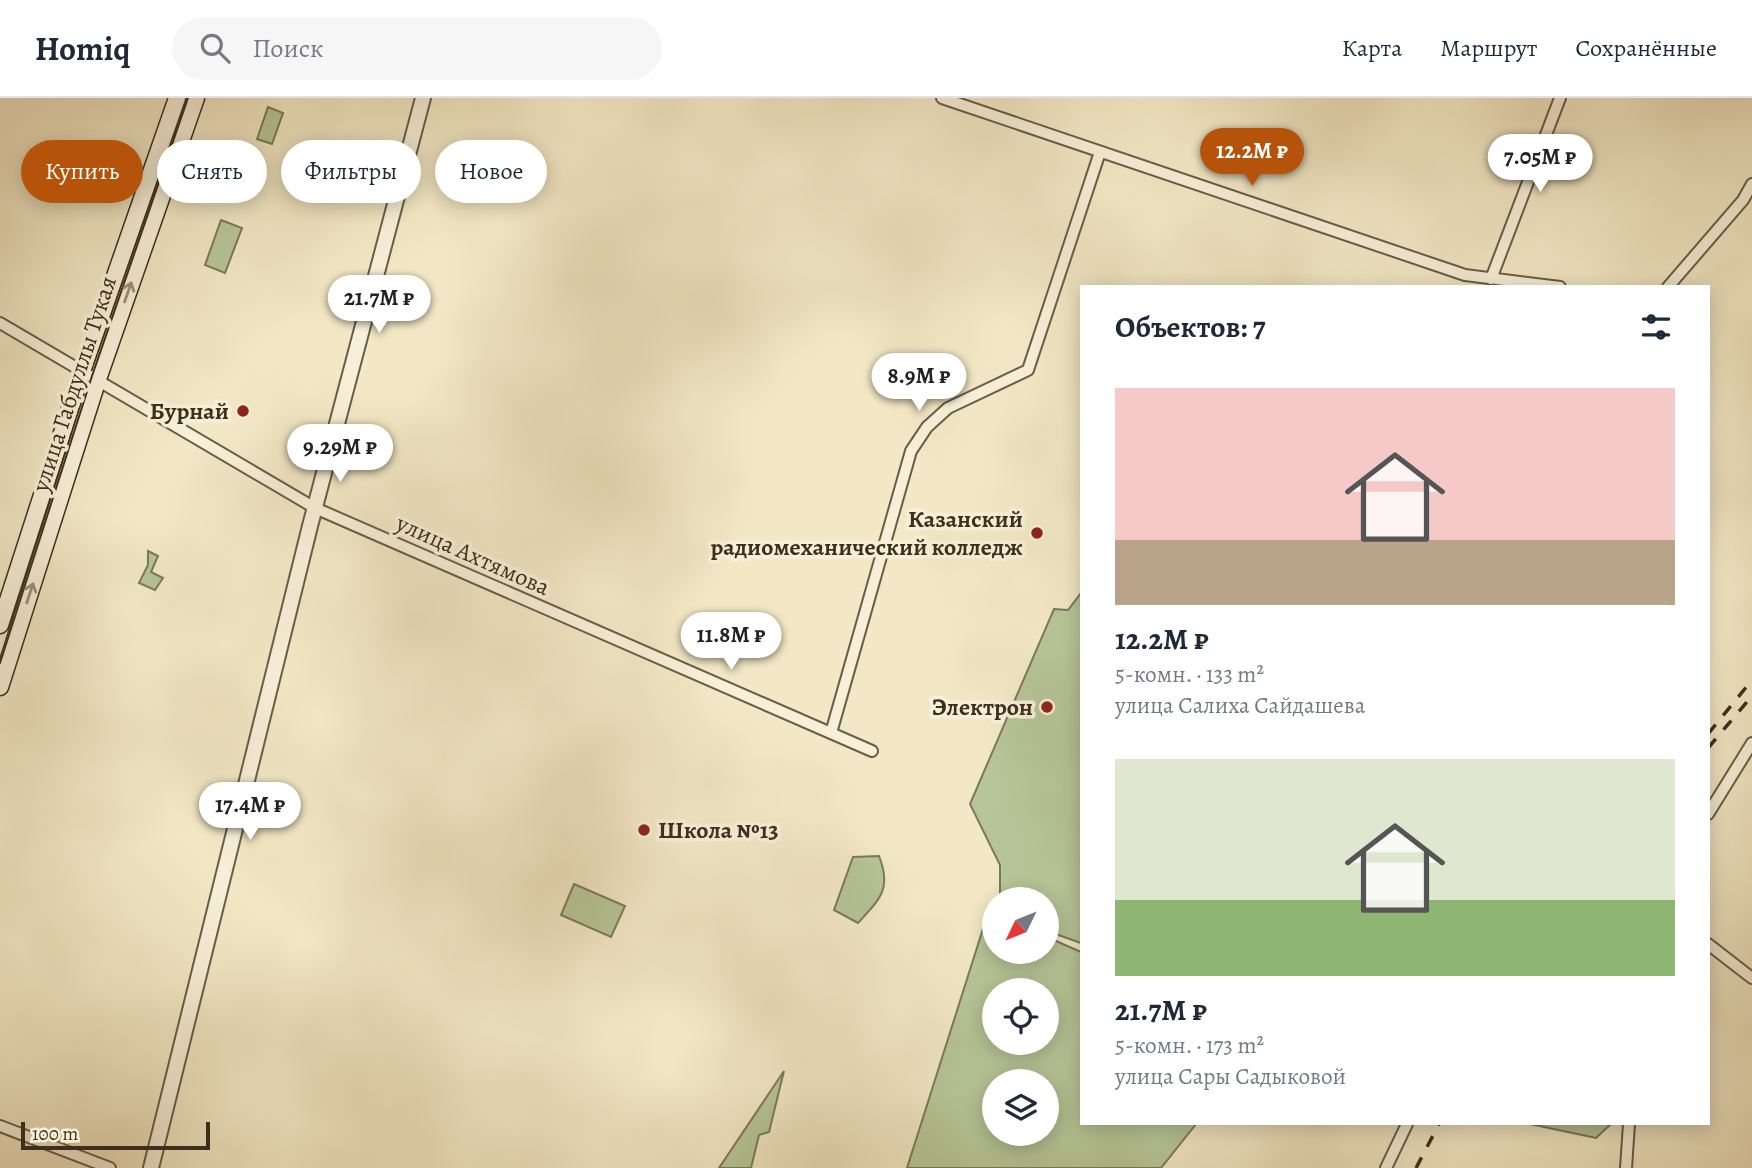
<!DOCTYPE html>
<html lang="ru">
<head>
<meta charset="utf-8">
<style>
  :root { --surface:#fff; --page:#f6f6f7; --text:#1f2937; --muted:#747a83; --line:#e0e1e3; --accent:#b45309 }
  body { margin:0; font-family:Alegreya,serif; background:var(--page); color:var(--text); height:100vh; display:flex; flex-direction:column; font-size:26px; white-space:nowrap }
  * { box-sizing:border-box; margin:0 }
  p { font-size:23px; color:var(--muted) }
  .icon { flex:none; width:38px; height:38px; fill:none; stroke:currentColor; stroke-width:2; stroke-linecap:round; stroke-linejoin:round }
  .map { position:relative; flex:1; overflow:hidden }
  .sheet { position:absolute; left:1080px; top:187px; width:630px; height:840px; display:flex; flex-direction:column; background:var(--surface); border-radius:0px; box-shadow:0 4px 18px #0003 }
  .sheet>* { flex:none }
  .hud { position:absolute; left:21px; top:42px; width:665px; height:63px; display:flex; gap:14px }
  .needle { width:46px; rotate:227deg }
  .fabs { position:absolute; left:982px; top:789px; display:grid; gap:14px }
  .fabs a { display:grid; place-items:center; width:77px; height:77px; border-radius:50%; background:var(--surface); box-shadow:0 4px 18px #0003; font-size:35px }
  .scale { position:absolute; left:21px; bottom:18px; width:189px; box-sizing:border-box; padding-left:7px; border:4px solid #3d2f1b; border-top:0; font-size:19px; line-height:24px; white-space:nowrap; color:#3d2f1b; -webkit-text-stroke:5px #f7f0d9; paint-order:stroke }
  .price { position:absolute; translate:-50% -60px; padding:0 16px; border-radius:24px; background:#fff; color:#222; font-size:23px; line-height:46px; filter:drop-shadow(0 2px 4px #0008) }
  .price::after { content:''; position:absolute; left:50%; top:42px; width:21px; height:16px; margin-left:-10px; background:inherit; clip-path:polygon(0 0,100% 0,50% 100%) }
  .price.active { background:var(--accent); color:#fff }
  ul { padding:0; list-style:none }
  li { display:grid; align-content:center; gap:14px; height:371px; padding:0 35px }
  li span { display:grid; place-items:center; height:217px; border-radius:0px; color:#555 }
  li>.icon { margin-inline-start:auto }
  span .icon { width:126px; height:126px; fill:#fffc; stroke-width:1 }
  li b { font-size:30px }
  h2 { display:flex; justify-content:space-between; align-items:center; height:84px; padding:0 35px; font-size:30px }
  .tag { padding:0 24px; border-radius:32px; background:var(--surface); box-shadow:0 4px 18px #0003; font-size:24px; line-height:63px }
  .tag.active { background:var(--accent); color:#fff }
  header { display:flex; align-items:center; gap:42px; box-sizing:border-box; height:98px; padding:0 35px; background:var(--surface); border-bottom:2px solid var(--line) }
  header strong { font-size:33px }
  nav { display:flex; gap:38px; margin-inline-start:auto; font-size:24px }
  .search { width:490px; height:63px; background:var(--page); display:flex; align-items:center; gap:18px; box-sizing:border-box; padding:0 24px; border-radius:38px; color:var(--muted); font-size:26px }
  .map>svg:first-child { display:block }
  .green { fill:#b6c698; stroke:#7a7a5a; stroke-width:2; fill-rule:evenodd }
  .lines { fill:none; stroke-linecap:round; stroke-linejoin:round }
  .minor-casing { stroke:#6a5d46; stroke-width:14 }
  .tertiary-casing { stroke:#6a5d46; stroke-width:18 }
  .secondary-casing { stroke:#3d2f1b; stroke-width:19 }
  .minor { stroke:#f7f0d9; stroke-width:10 }
  .tertiary { stroke:#f7f0d9; stroke-width:14 }
  .secondary { stroke:#f7f0d9; stroke-width:16 }
  .tram { stroke:#3d2f1b; stroke-width:2 }
  .rail { stroke:#3d2f1b; stroke-width:3.5; stroke-dasharray:12 12; stroke-linecap:butt }
  .oneway { stroke:#9a907a }
  .poi-dot { fill:#8f2418; stroke:#f7f0d9; stroke-width:2.5 }
  .labels { text-anchor:middle; dominant-baseline:central; stroke-width:7; stroke-linejoin:round; paint-order:stroke }
  .street-label { font-size:24px; fill:#3d2f1b; stroke:#f7f0d9 }
  .poi-label { font-size:24px; font-weight:bold; fill:#3d2f1b; stroke:#f7f0d9; text-anchor:end }
</style>
</head>
<body>
<header>
<strong>Homiq</strong>
<div class="search"><svg class="icon" aria-label="search" viewBox="0 0 24 24"><circle cx="10" cy="10" r="6"/><path d="M15 15l6 6"/></svg>Поиск</div>
<nav><a>Карта</a><a>Маршрут</a><a>Сохранённые</a></nav>
</header>
<div class="map">
<svg width="1752" height="1070" viewBox="0 0 1752 1070">
  <rect width="100%" height="100%" fill="#f2e8c5"/>
  <filter id="stains"><feTurbulence type="fractalNoise" baseFrequency=".00286" numOctaves="4"/><feColorMatrix values="0 0 0 0 .2 0 0 0 0 .09 0 0 0 0 .02 0 0 0 .5 -.17"/></filter>
  <radialGradient id="worn" r=".72"><stop offset=".6" stop-color="#630" stop-opacity="0"/><stop offset="1" stop-color="#630" stop-opacity=".3"/></radialGradient>
  <path class="green" d="M268,9L283,15L272,46L257,41Z
    M221,122L242,130L225,175L205,167Z
    M148,453L158,458L151,474L163,480L155,492L139,485L148,467Z
    M1081,495V845L1047,833L1046,802L1000,801V767L970,706L1054,511L1068,512Z
    M879,758C892,791 880,801 858,825L834,812L853,759Z
    M574,786L625,808L611,839L561,817Z
    M988,815L994,818V854H1046L1047,839L1081,854L1082,1026H1196L1161,1070H907ZM1046,892V945H994V892ZM994,984H1046V1036H994Z
    M784,973L769,1034L759,1037L751,1070H719Z
    M1530,1026H1529H1611L1596,1040Z"/>
  <g class="lines">
    <g class="minor-casing">
      <path id="minor" d="M942,0L1465,177L1560,189
        M1491,181L1560,0
        M1668,189L1743,102L1752,86
        M0,225L315,410L872,653
        M831,635L911,353L927,329L948,310L1028,272L1100,54
        M1708,716L1752,645
        M1708,846L1752,880
        M0,1028L110,1070
        M1386,1070L1407,1026
        M1626,1070L1629,1026"/>
    </g>
    <g class="tertiary-casing">
      <path id="tertiary" d="M151,1070L310,428L423,0"/>
    </g>
    <g class="secondary-casing">
      <path id="secondary" d="M0,527L82,273L177,0
        M0,589L98,281L196,0"/>
    </g>
    <use href="#minor" class="minor"/>
    <use href="#tertiary" class="tertiary"/>
    <use href="#secondary" class="secondary"/>
    <path class="tram" d="M0,565L92,278L188,0"/>
    <path class="rail" d="M1708,636L1752,582
      M1708,650L1752,598
      M1416,1070L1439,1026"/>
  </g>
  <defs><path id="oneway-shaft" d="M-6 0H5M1.5-3L5.5 0L1.5 3" fill="none" stroke-width="1.6" stroke-linecap="round" stroke-linejoin="round" transform="scale(1.75)"/></defs>
  <g class="oneway">
    <use href="#oneway-shaft" transform="translate(128 194) rotate(-71)"/>
    <use href="#oneway-shaft" transform="translate(30 495) rotate(-72)"/>
  </g>
  <g class="poi-dot">
    <circle cx="243" cy="313" r="7"/>
    <circle cx="1037" cy="435" r="7"/>
    <circle cx="1047" cy="609" r="7"/>
    <circle cx="644" cy="732" r="7"/>
  </g>
  <g class="labels">
    <g class="street-label">
      <text transform="translate(74 286) rotate(-72)">улица Габдуллы Тукая</text>
      <text transform="translate(473 457) rotate(24)">улица Ахтямова</text>
    </g>
    <g class="poi-label">
      <text x="229" y="313">Бурнай</text>
      <text x="1023" y="421">Казанский<tspan x="1023" dy="28">радиомеханический колледж</tspan></text>
      <text x="1033" y="609">Электрон</text>
      <text x="658" y="732" text-anchor="start">Школа №13</text>
    </g>
  </g>
  <rect width="100%" height="100%" filter="url(#stains)"/>
  <rect width="100%" height="100%" fill="url(#worn)"/>
</svg>
<div class="fabs">
<a><svg class="needle" viewBox="-14 -14 28 28"><path d="M0-13l5 13h-10z" fill="#e53935"/><path d="M0 13l5-13h-10z" fill="#747a83"/></svg></a>
<a><svg class="icon" aria-label="locate" viewBox="0 0 24 24"><circle cx="12" cy="12" r="6"/><path d="M12 2v4M12 18v4M2 12h4M18 12h4"/></svg></a>
<a><svg class="icon" aria-label="layers" viewBox="0 0 24 24"><path d="M12 4l9 5-9 5-9-5zM3 14l9 5 9-5"/></svg></a>
</div>
<div class="scale">100 m</div>
<b class="price active" style="left:1252px;top:90px">12.2M ₽</b>
<b class="price" style="left:1540px;top:96px">7.05M ₽</b>
<b class="price" style="left:379px;top:237px">21.7M ₽</b>
<b class="price" style="left:919px;top:315px">8.9M ₽</b>
<b class="price" style="left:340px;top:386px">9.29M ₽</b>
<b class="price" style="left:731px;top:574px">11.8M ₽</b>
<b class="price" style="left:250px;top:744px">17.4M ₽</b>
<div class="hud">
<a class="tag active">Купить</a>
<a class="tag">Снять</a>
<a class="tag">Фильтры</a>
<a class="tag">Новое</a>
</div>
<section class="sheet">
<h2>Объектов: 7<svg class="icon" aria-label="filters" viewBox="0 0 24 24"><path d="M4 7h16M4 17h16"/><circle cx="9" cy="7" r="2"/><circle cx="15" cy="17" r="2"/></svg></h2>
<ul>
<li><span style="background:linear-gradient(#f6c9c9 70%,#b9a48a 0)"><svg class="icon" aria-label="home" viewBox="0 0 24 24"><path d="M3 11l9-7 9 7M6 9v11h12V9"/></svg></span><div><b>12.2M ₽</b><p>5-комн. · 133 m²</p><p>улица Салиха Сайдашева</p></div></li>
<li><span style="background:linear-gradient(#dfe7d0 65%,#8fb573 0)"><svg class="icon" aria-label="home" viewBox="0 0 24 24"><path d="M3 11l9-7 9 7M6 9v11h12V9"/></svg></span><div><b>21.7M ₽</b><p>5-комн. · 173 m²</p><p>улица Сары Садыковой</p></div></li>
</ul>
</section>
</div>
</body>
</html>
